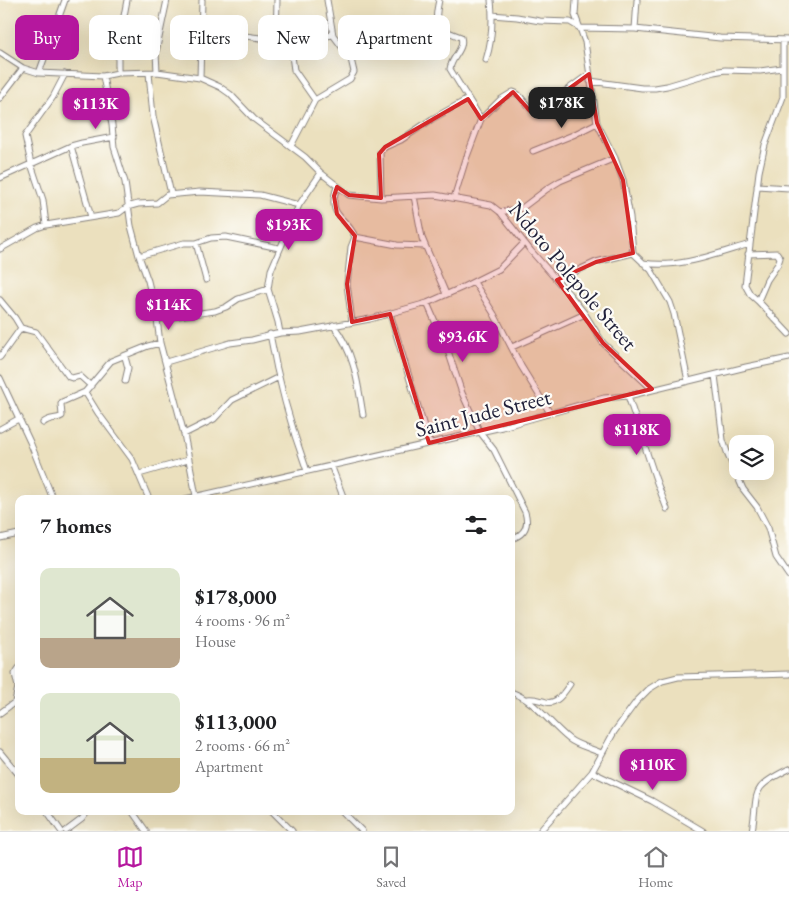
<!DOCTYPE html>
<html lang="en">
<head>
<meta charset="utf-8">
<style>
  :root { --surface:#fff; --page:#f2f2f2; --text:#202124; --muted:#757577; --line:#e0e0e0; --accent:#b5179e }
  body { margin:0; font-family:"EB Garamond",serif; background:var(--page); color:var(--text); height:100vh; display:flex; flex-direction:column; font-size:19px; white-space:nowrap }
  * { box-sizing:border-box; margin:0 }
  p { font-size:16px; color:var(--muted) }
  .icon { flex:none; width:28px; height:28px; fill:none; stroke:currentColor; stroke-width:2; stroke-linecap:round; stroke-linejoin:round }
  .map { position:relative; flex:1; overflow:hidden }
  .panel { position:absolute; left:15px; top:495px; width:500px; height:320px; display:flex; flex-direction:column; background:var(--surface); border-radius:10px; box-shadow:0 5px 20px #0002 }
  .panel>* { flex:none }
  .hud { position:absolute; left:15px; top:15px; width:500px; height:45px; display:flex; gap:10px }
  .tools { position:absolute; left:729px; top:435px; display:grid; gap:10px }
  .tools a { display:grid; place-items:center; width:45px; height:45px; border-radius:10px; background:var(--surface); box-shadow:0 5px 20px #0002; font-size:25px }
  .price { position:absolute; translate:-50% -42px; padding:0 11px; border-radius:10px; background:var(--accent); color:#fff; font-size:16px; line-height:32px; filter:drop-shadow(0 1px 2px #0008) }
  .price::after { content:''; position:absolute; left:50%; top:30px; width:15px; height:11px; margin-left:-8px; background:inherit; clip-path:polygon(0 0,100% 0,50% 100%) }
  .price.selected { background:#222; color:#fff }
  ul { padding:0; list-style:none }
  li { display:flex; align-items:center; gap:15px; height:125px; padding:0 25px }
  li span { display:grid; place-items:center; flex:none; width:140px; height:100px; border-radius:10px; color:#555 }
  li>.icon { margin-inline-start:auto }
  span .icon { width:60px; height:60px; fill:#fffc; stroke-width:1 }
  li b { font-size:21px }
  h2 { display:flex; justify-content:space-between; align-items:center; height:60px; padding:0 25px; font-size:21px }
  .tag { padding:0 18px; border-radius:10px; background:var(--surface); box-shadow:0 5px 20px #0002; font-size:18px; line-height:45px }
  .tag.selected { background:var(--accent); color:#fff }
  .dock { display:flex; justify-content:space-around; align-items:center; height:70px; border-top:1px solid var(--line); background:var(--surface); font-size:14px; color:var(--muted) }
  .dock a { display:grid; justify-items:center; gap:2px }
  .dock .selected { color:var(--accent) }
  .map>svg:first-child { display:block }
  .lines { fill:none; stroke-linecap:round; stroke-linejoin:round }
  .minor-casing { stroke:#86817c; stroke-width:7 }
  .minor { stroke:#fff; stroke-width:5 }
  .marked { fill:#d62828; fill-opacity:0.2; stroke:#d62828; stroke-width:4; stroke-linejoin:round }
  .labels { text-anchor:middle; dominant-baseline:central; stroke-width:4.5; stroke-linejoin:round; paint-order:stroke }
  .street-label { font-size:22px; fill:#22223b; stroke:#fdfcf7 }
</style>
</head>
<body>
<div class="map">
<svg width="789" height="831" viewBox="0 0 789 831">
  <rect width="100%" height="100%" fill="#fdfcf7"/>
  <filter id="ink" filterUnits="userSpaceOnUse"><feTurbulence type="fractalNoise" baseFrequency=".02" numOctaves="2"/><feDisplacementMap in="SourceGraphic" scale="10" xChannelSelector="R" yChannelSelector="G"/><feConvolveMatrix kernelMatrix="1 2 1 2 8 2 1 2 1" color-interpolation-filters="sRGB"/></filter>
  <filter id="wash" filterUnits="userSpaceOnUse"><feTurbulence type="fractalNoise" baseFrequency=".0096" numOctaves="4" result="noise"/><feDisplacementMap in="SourceGraphic" scale="20" xChannelSelector="R" yChannelSelector="G"/><feGaussianBlur stdDeviation="1.12" result="paint"/><feColorMatrix in="noise" values="0 0 0 0 0 0 0 0 0 0 0 0 0 0 0 0 0 1.4 0 .05"/><feComposite in="paint" operator="in"/></filter>
  <g filter="url(#wash)">
    <rect width="100%" height="100%" fill="#ebe0be"/>
  </g>
  <g filter="url(#ink)">
    <g class="lines">
      <g class="minor-casing">
        <path id="minor" d="M439,0C433,27 437,28 461,37C465,50 451,57 450,69L481,119
          M576,0L575,15L585,42L597,123L615,158L623,180L630,217L633,253L651,270L670,302L674,314L688,381
          M492,15L517,17L540,21L570,22L580,28L635,29L720,38L789,40
          M635,29L637,0
          M202,30L289,42L333,35
          M276,39L277,0
          M783,40V97L765,145L759,172L745,285L750,294L758,301L789,334
          M279,42L291,49L294,70L315,100
          M0,53L23,68L39,73L103,76L118,73L157,72L200,78L220,87L230,94L254,119L305,157L321,173L349,195L381,198L435,195L491,205L500,212L531,251L569,294L585,314L603,343L652,389
          M351,59L369,41
          M486,60C492,41 493,19 491,0
          M157,72L156,52L167,0
          M39,73L65,0
          M118,73V48L127,0
          M149,73L153,116L171,194
          M103,76L112,125L114,147L125,182L131,226L139,256L148,281L157,319L160,343L184,434L196,496
          M200,78L202,0
          M590,81L642,88H655L667,86L714,72L725,70L760,71L782,68
          M0,98L23,68
          M71,146L91,217
          M291,146L315,100L350,79L354,72L351,59L333,35L327,0
          M533,151L573,135L597,123
          M0,178L71,146L82,143L114,137
          M757,186L789,188
          M337,187C326,218 347,216 355,237L351,247L347,284L352,322
          M414,196L422,238L446,294
          M381,198L380,152L385,147L401,140L432,119L468,99
          M454,198L466,159L481,119L500,100L513,92C525,95 524,110 538,111L589,74
          M500,212L522,208L547,189L560,181L615,158
          M46,225L43,200L31,164L25,136L53,97L65,74
          M355,237L397,245L424,246
          M196,243L206,280
          M0,249L37,228L46,225L119,213L127,207L138,204L157,203L167,195L200,192L260,195L299,205
          M748,254L777,253L780,258L778,264L767,280L758,301
          M139,256L184,243H196L211,238L226,237L279,248
          M643,263C679,269 716,254 750,244
          M557,280L596,262L633,253
          M474,282L494,314L521,366L550,413
          M0,300L15,318L21,328L0,357
          M427,303L448,351L462,393L476,424L480,432L494,450L525,512C529,525 526,534 511,539
          M390,314L429,443
          M157,319L215,311L226,307L238,299L268,289
          M333,325C354,351 358,383 363,415
          M21,328L36,332L69,377L72,378L80,376L91,386
          M280,333L278,322L268,289L271,270L299,205L321,173
          M270,334C278,380 291,427 307,471
          M512,347L585,314
          M125,357L128,368L125,381
          M166,362L230,343L252,340L280,333L300,332L370,319L427,303L461,288L499,269L524,243
          M715,375L723,440L727,452L743,489L757,507L768,528L776,557L789,576
          M0,378L30,442L53,499
          M85,392L98,413L132,459L149,499
          M628,396L656,480L667,509
          M43,423C50,417 56,420 62,416L61,404L62,402L85,392L111,361L148,346L160,343
          M0,429L20,418
          M184,434L214,419L232,400L279,377
          M331,465L344,499
          M139,474L188,460
          M185,499L502,427L604,398L628,396L746,367L789,358
          M0,538L19,534
          M511,692C536,701 549,723 569,739C578,746 591,748 601,753
          M527,699C535,698 539,700 546,702C557,705 565,691 570,684
          M0,713L15,702L18,687L15,674L19,668
          M0,752L19,775
          M592,772L652,801L703,831
          M47,811L61,831
          M132,811L146,831
          M272,811L292,831
          M342,811L362,831
          M66,831L82,819L88,811
          M540,831L592,772L614,732L636,702L649,689L662,681L678,677L789,674
          M752,831C759,791 748,789 789,769"/>
      </g>
      <use href="#minor" class="minor"/>
    </g>
  </g>
  <path class="marked" d="M589,74L597,123L623,180L633,253L596,262L557,280L603,343L652,389L429,443L390,314L352,322L347,284L355,236L337,214L334,196L337,187L349,195L381,198L379,154L385,147L468,99L481,119L513,92L530,111H538Z"/>
  <g class="labels">
    <g class="street-label">
      <text transform="translate(573 276) rotate(50)">Ndoto Polepole Street</text>
      <text transform="translate(483 413) rotate(-14)">Saint Jude Street</text>
    </g>
  </g>
</svg>
<div class="tools">
<a><svg class="icon" aria-label="layers" viewBox="0 0 24 24"><path d="M12 4l9 5-9 5-9-5zM3 14l9 5 9-5"/></svg></a>
</div>
<b class="price selected" style="left:562px;top:129px">$178K</b>
<b class="price" style="left:96px;top:130px">$113K</b>
<b class="price" style="left:289px;top:251px">$193K</b>
<b class="price" style="left:169px;top:331px">$114K</b>
<b class="price" style="left:463px;top:363px">$93.6K</b>
<b class="price" style="left:637px;top:456px">$118K</b>
<b class="price" style="left:653px;top:791px">$110K</b>
<div class="hud">
<a class="tag selected">Buy</a>
<a class="tag">Rent</a>
<a class="tag">Filters</a>
<a class="tag">New</a>
<a class="tag">Apartment</a>
</div>
<section class="panel">
<h2>7 homes<svg class="icon" aria-label="filters" viewBox="0 0 24 24"><path d="M4 7h16M4 17h16"/><circle cx="9" cy="7" r="2"/><circle cx="15" cy="17" r="2"/></svg></h2>
<ul>
<li><span style="background:linear-gradient(#dfe7d0 70%,#b9a48a 0)"><svg class="icon" aria-label="home" viewBox="0 0 24 24"><path d="M3 11l9-7 9 7M6 9v11h12V9"/></svg></span><div><b>$178,000</b><p>4 rooms · 96 m²</p><p>House</p></div></li>
<li><span style="background:linear-gradient(#dfe7d0 65%,#c2b280 0)"><svg class="icon" aria-label="home" viewBox="0 0 24 24"><path d="M3 11l9-7 9 7M6 9v11h12V9"/></svg></span><div><b>$113,000</b><p>2 rooms · 66 m²</p><p>Apartment</p></div></li>
</ul>
</section>
</div>
<nav class="dock">
<a class="selected"><svg class="icon" aria-label="map" viewBox="0 0 24 24"><path d="M3 6l6-2 6 2 6-2v14l-6 2-6-2-6 2zM9 4v14M15 6v14"/></svg>Map</a>
<a><svg class="icon" aria-label="saved" viewBox="0 0 24 24"><path d="M7 4h10v16l-5-4-5 4z"/></svg>Saved</a>
<a><svg class="icon" aria-label="home" viewBox="0 0 24 24"><path d="M3 11l9-7 9 7M6 9v11h12V9"/></svg>Home</a>
</nav>
</body>
</html>
